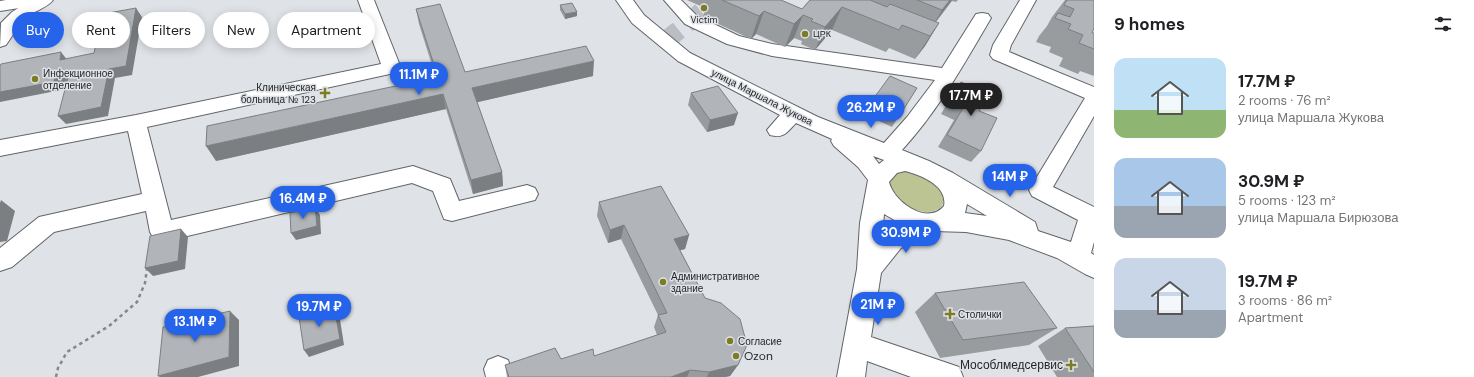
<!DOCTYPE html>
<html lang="en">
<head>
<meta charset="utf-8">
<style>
  :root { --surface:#fff; --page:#f2f2f2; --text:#202124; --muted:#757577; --accent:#2563eb }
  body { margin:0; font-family:"DM Sans",sans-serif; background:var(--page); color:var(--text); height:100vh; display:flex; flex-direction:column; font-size:15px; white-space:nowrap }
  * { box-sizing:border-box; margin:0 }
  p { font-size:13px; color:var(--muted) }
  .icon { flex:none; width:22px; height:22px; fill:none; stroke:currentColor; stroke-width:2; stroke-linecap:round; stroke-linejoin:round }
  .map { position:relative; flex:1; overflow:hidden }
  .side { display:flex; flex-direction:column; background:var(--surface); width:380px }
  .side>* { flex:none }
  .hud { position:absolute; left:12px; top:12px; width:380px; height:36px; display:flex; gap:8px }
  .price { position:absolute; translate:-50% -34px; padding:0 9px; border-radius:14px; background:var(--accent); color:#fff; font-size:13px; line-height:26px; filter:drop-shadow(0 1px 2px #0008) }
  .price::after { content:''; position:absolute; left:50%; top:24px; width:12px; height:9px; margin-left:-6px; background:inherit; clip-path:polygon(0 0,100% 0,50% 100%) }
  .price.current { background:#222; color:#fff }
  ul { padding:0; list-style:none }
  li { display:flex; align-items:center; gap:12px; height:100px; padding:0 20px }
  li span { display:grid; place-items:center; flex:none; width:112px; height:80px; border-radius:12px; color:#555 }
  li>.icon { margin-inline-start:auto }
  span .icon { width:48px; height:48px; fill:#fffc; stroke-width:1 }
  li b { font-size:17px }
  h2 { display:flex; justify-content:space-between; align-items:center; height:48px; padding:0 20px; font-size:17px }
  .tag { padding:0 14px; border-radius:18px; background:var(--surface); box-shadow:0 2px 10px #0003; font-size:14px; line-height:36px }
  .tag.current { background:var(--accent); color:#fff }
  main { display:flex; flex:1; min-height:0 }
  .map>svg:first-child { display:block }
  .green { fill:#bcc493 }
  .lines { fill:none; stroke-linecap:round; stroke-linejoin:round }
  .minor-tunnel { stroke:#babdc1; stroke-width:19; stroke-dasharray:19 10; stroke-linecap:butt }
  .minor-casing { stroke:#616468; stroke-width:2 }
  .major-casing { stroke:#616468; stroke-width:2 }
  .path { stroke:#85888b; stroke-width:2.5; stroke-dasharray:3.5 3.5; stroke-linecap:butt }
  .minor { fill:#fff; fill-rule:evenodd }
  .major { fill:#fff; fill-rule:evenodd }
  .wall { fill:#989c9f }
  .shaded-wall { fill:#7c7f82 }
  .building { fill:#b1b5b9; stroke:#7c7f82 }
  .poi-dot { fill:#7c7c24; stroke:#dfe3e7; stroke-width:1.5 }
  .labels { text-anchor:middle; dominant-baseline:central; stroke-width:3; stroke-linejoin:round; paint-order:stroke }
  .far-poi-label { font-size:9px; fill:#242527; stroke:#dfe3e7 }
  .poi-label { font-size:10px; fill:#242527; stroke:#dfe3e7; text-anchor:start }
  .street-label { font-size:10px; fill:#242527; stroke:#dfe3e7 }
  .near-poi-label { font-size:12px; fill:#242527; stroke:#dfe3e7; text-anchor:start }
</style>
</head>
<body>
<main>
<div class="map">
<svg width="1094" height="377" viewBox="0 0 1094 377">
  <rect width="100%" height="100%" fill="#dfe3e7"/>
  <path class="green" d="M901,172C912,171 926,174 935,183C944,191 949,207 934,211C912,218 869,185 901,172Z"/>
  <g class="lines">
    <path class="minor-tunnel" d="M664,42L716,0"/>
    <g class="minor-casing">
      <path id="minor" d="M31,0H53C48,7 37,10 30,15C18,24 14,34 6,45L0,47L1,23L12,12Z
        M358,0H374L401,68L399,72L147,127L171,220L413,166L450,179L459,201L527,185L535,188L538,194L535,200L452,221L444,219L433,191L412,183L162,242L154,239L150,232L146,211L54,232L12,267L0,271V248L39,217L142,194L128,131L0,156V140L136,115L381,64Z
        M616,0H633L644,15L690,53L818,117L884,143L907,117L935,80L772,56L727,44L685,24L664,0H681L697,16L739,36L772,44L942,68L976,14L982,13L988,14L991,18C964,64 938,111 902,150L929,161L953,173L1035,222L1038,231L1071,242L1078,220L1032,196L1029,190L1085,98L993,59L990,55L993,45L1020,0H1036L1011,45L1009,52L1094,87V116L1053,187L1094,207V242L1091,253L1094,255V278L1085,274L1057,258L1009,240L966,232L934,231L901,248L881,273L871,337L959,367L963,377H911L867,361L865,377H837L857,269L860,223L868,180L858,167L834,146L831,141L832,139L796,123C787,132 784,139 770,135L767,130L780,115L678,61L632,23ZM873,156L884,160L879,164ZM905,171C921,175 948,186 944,206C942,208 939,211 936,212C918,219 893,199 889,182L897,173ZM967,204L987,216L965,213ZM884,214L903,225L885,234L882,237Z
        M498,356L508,360L514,377H486L484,369L488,360Z"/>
    </g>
    <g class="major-casing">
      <path id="major" d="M6,0H47L45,4L39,5L0,11V1Z"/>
    </g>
    <path class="path" d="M56,377L58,368L67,352L109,326L137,302L145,283L147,268"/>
    <use href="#minor" class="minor"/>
    <use href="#major" class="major"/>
  </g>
  <path class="wall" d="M687,0H781L802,9L810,0H958L956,2L952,1L936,22L939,23L925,46L915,59L889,48L886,52L832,30L815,50L801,44L802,41L794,38L785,47L756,34L751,39L703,17L705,8Z
    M1065,0H1094L1092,33H1094V76L1080,71L1078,74L1059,66L1063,58L1049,52L1051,47L1036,42L1039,36L1047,26L1052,17Z
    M560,5L577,12V16L565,19L560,10Z
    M416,9L465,72L593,76L477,102L502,172L503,186L473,194L446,109L216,161L436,78L419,24Z
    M961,82L979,111L981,151L971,162L938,147L954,120L941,114L952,95Z
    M917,88L892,127L864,114L871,102Z
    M691,93L734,125L707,132L688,105Z
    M599,202L689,235L685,249L680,250L738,365L730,376L725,377H507L505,365L561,359L594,356L657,335L654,327L658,315L621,239L608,243L597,216Z
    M935,293L1057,328L1029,345L940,358L915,312Z
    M1094,326V377H1057L1038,346L1065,328Z"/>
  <path class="shaded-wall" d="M950,0H952L933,25L942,10Z
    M842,7L832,30L815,50L825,27Z
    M136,8L142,17L132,75L115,78L108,116L66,124L58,116Z
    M764,11L756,34L751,39L759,16Z
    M577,12V16L565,19V14Z
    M803,15L794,38L785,47L794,24Z
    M939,23L925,46L915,59L930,36Z
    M61,52L68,61L60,60Z
    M594,61L593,76L474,103L472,88Z
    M69,74L76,83L63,86L61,90L0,102V92L55,77Z
    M443,94L446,109L216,161L206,146Z
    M738,113L734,125L707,132L710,120Z
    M502,172L503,186L473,194L471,180Z
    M1,200L15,211L7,241L0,242V203Z
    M315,207L320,215L321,234L296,240L291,233Z
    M624,225L621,239L608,243L610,230Z
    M181,229L188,237L185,269L153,276L145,268Z
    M689,235L685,249L670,253L674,239Z
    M334,306L339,313L344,345L309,357L304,350Z
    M230,311L239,320V366L198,377H160L158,376Z
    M738,365L730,376L725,377H707L709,372Z
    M690,370L687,377H671Z"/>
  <path class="building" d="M722,0H781L802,9L810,0H870L887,7L890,4L939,23L930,36L902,25L899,30L842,7L825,27L811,21L813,19L803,15L794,24L764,11L759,16Z
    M917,0H950L942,10Z
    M1067,0H1094V28L1092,33H1094V49L1079,43L1083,35L1068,29L1071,24L1055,18L1058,13L1070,17L1074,9L1064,5Z
    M572,3L577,12L565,14L560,5Z
    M440,4L465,72L586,46L594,61L472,88L502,172L471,180L443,94L206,146L207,126L438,77L416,9Z
    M136,8L126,66L109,69L101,107L58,116L69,74L55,77L54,82L0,92V66L1,64L61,52L60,60L94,53L103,14Z
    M890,76L917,88L900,115L871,102Z
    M961,82L989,94L979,111L997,118L981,151L947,135L963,108L949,102Z
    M718,86L738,113L710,120L691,93Z
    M661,186L689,235L674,239L705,298L721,303L740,319L747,345L738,365L709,372L690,370L671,377H509L505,365L555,348L561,359L593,349L594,356L666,332L658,315L667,313L624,225L610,230L599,202Z
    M315,207L317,226L291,233L290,213Z
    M181,229L178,261L145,268L150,236Z
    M1024,282L1057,328L963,340L935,293Z
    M334,306L340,339L304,350L299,317Z
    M230,311L229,357L158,376L163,327Z
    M1094,326V372L1065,328Z"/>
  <g class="poi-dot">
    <circle cx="704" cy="8" r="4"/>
    <circle cx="805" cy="34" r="4"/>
    <circle cx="35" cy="79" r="4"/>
    <path d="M323 87h4v4h4v4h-4v4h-4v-4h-4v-4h4z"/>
    <circle cx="663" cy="282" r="4"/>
    <path d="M948 308h4v4h4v4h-4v4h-4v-4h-4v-4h4z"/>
    <circle cx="730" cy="341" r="4"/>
    <circle cx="736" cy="356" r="4"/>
    <path d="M1069 359h4v4h4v4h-4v4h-4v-4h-4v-4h4z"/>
  </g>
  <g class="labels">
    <g class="far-poi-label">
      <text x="704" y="20">Victim</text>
      <text x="813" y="34" text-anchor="start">ЦРК</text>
    </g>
    <g class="poi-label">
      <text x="43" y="73">Инфекционное<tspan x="43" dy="12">отделение</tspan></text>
      <text x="316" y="87" text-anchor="end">Клиническая<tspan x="316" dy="12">больница № 123</tspan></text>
      <text x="671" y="276">Административное<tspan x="671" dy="12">здание</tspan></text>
      <text x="958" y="314">Столички</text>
      <text x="738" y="341">Согласие</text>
    </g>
    <g class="street-label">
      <text transform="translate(762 97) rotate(27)">улица Маршала Жукова</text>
    </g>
    <g class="near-poi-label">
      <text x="744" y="356">Ozon</text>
      <text x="1063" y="365" text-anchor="end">Мособлмедсервис</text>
    </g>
  </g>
</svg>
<b class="price" style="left:419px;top:96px">11.1M ₽</b>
<b class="price current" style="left:971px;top:117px">17.7M ₽</b>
<b class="price" style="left:871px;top:129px">26.2M ₽</b>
<b class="price" style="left:1010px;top:198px">14M ₽</b>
<b class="price" style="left:303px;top:220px">16.4M ₽</b>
<b class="price" style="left:906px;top:254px">30.9M ₽</b>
<b class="price" style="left:878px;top:326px">21M ₽</b>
<b class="price" style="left:319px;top:328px">19.7M ₽</b>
<b class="price" style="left:195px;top:343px">13.1M ₽</b>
<div class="hud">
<a class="tag current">Buy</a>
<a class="tag">Rent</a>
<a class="tag">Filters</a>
<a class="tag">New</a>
<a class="tag">Apartment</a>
</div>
</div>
<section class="side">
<h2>9 homes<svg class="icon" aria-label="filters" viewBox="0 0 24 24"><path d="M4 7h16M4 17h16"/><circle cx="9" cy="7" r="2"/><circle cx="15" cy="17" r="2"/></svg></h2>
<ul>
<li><span style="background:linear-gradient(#bfe0f5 65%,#8fb573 0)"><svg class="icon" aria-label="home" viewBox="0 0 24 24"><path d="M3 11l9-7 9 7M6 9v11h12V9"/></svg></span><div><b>17.7M ₽</b><p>2 rooms · 76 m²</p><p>улица Маршала Жукова</p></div></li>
<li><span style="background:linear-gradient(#a9c7e8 60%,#9aa5b1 0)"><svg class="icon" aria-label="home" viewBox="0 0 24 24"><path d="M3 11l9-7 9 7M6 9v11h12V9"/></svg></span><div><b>30.9M ₽</b><p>5 rooms · 123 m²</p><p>улица Маршала Бирюзова</p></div></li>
<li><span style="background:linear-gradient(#c9d6e8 65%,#9aa5b1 0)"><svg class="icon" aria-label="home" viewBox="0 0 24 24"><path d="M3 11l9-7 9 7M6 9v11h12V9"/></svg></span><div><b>19.7M ₽</b><p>3 rooms · 86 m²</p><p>Apartment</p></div></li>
</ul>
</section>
</main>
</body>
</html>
